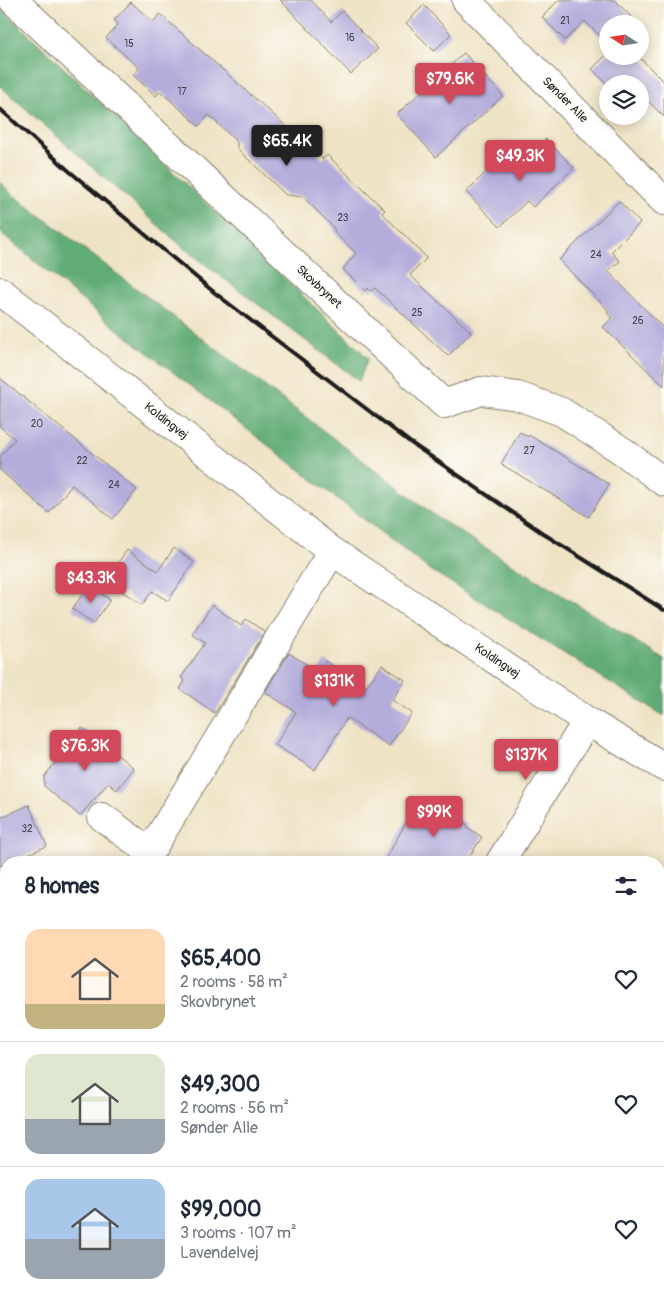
<!DOCTYPE html>
<html lang="en">
<head>
<meta charset="utf-8">
<style>
  :root { --surface:#fff; --page:#f2f2f3; --text:#1f2937; --muted:#747a83; --line:#e0e1e3; --accent:#d1495b }
  body { margin:0; font-family:Pangolin,sans-serif; background:var(--page); color:var(--text); height:100vh; display:flex; flex-direction:column; font-size:19px; white-space:nowrap }
  * { box-sizing:border-box; margin:0 }
  p { font-size:16px; color:var(--muted) }
  .icon { flex:none; width:28px; height:28px; fill:none; stroke:currentColor; stroke-width:2; stroke-linecap:round; stroke-linejoin:round }
  .map { position:relative; flex:1; overflow:hidden }
  .details { position:absolute; left:0px; top:856px; width:665px; height:446px; display:flex; flex-direction:column; background:var(--surface); border-radius:20px 20px 0 0; box-shadow:0 2px 12px #0003 }
  .details>* { flex:none }
  .needle { width:32px; rotate:282deg }
  .controls { position:absolute; left:599px; top:15px; display:grid; gap:10px }
  .controls a { display:grid; place-items:center; width:50px; height:50px; border-radius:50%; background:var(--surface); box-shadow:0 2px 12px #0003; font-size:25px }
  .price { position:absolute; translate:-50% -42px; padding:0 11px; border-radius:5px; background:var(--accent); color:#fff; font-size:16px; line-height:32px; filter:drop-shadow(0 1px 2px #0008) }
  .price::after { content:''; position:absolute; left:50%; top:30px; width:15px; height:11px; margin-left:-8px; background:inherit; clip-path:polygon(0 0,100% 0,50% 100%) }
  .price.on { background:#222; color:#fff }
  ul { padding:0; list-style:none }
  li { display:flex; align-items:center; gap:15px; height:125px; padding:0 25px }
  li+li { border-top:1px solid var(--line) }
  li span { display:grid; place-items:center; flex:none; width:140px; height:100px; border-radius:15px; color:#555 }
  li>.icon { margin-inline-start:auto }
  span .icon { width:60px; height:60px; fill:#fffc; stroke-width:1 }
  li b { font-size:21px }
  h2 { display:flex; justify-content:space-between; align-items:center; height:60px; padding:0 25px; font-size:21px }
  .map>svg:first-child { display:block }
  .forest { fill:#60ac76; stroke:#3e6449 }
  .building { fill:#b4addb }
  .lines { fill:none; stroke-linecap:round; stroke-linejoin:round }
  .street-casing { stroke:#868070; stroke-width:30 }
  .secondary-casing { stroke:#868070; stroke-width:30 }
  .street { stroke:#fff; stroke-width:28 }
  .secondary { stroke:#fff; stroke-width:28 }
  .rail { stroke:#1c1c1c; stroke-width:4 }
  .labels { text-anchor:middle; dominant-baseline:central; stroke-width:4; stroke-linejoin:round; paint-order:stroke }
  .number-label { font-size:10px; fill:#42404c }
  .street-label { font-size:12px; fill:#1c1c1c; stroke:#fdfcf7 }
</style>
</head>
<body>
<div class="map">
<svg width="664" height="1302" viewBox="0 0 664 1302">
  <rect width="100%" height="100%" fill="#fdfcf7"/>
  <filter id="ink" filterUnits="userSpaceOnUse"><feTurbulence type="fractalNoise" baseFrequency=".02" numOctaves="2"/><feDisplacementMap in="SourceGraphic" scale="10" xChannelSelector="R" yChannelSelector="G"/><feConvolveMatrix kernelMatrix="1 2 1 2 8 2 1 2 1" color-interpolation-filters="sRGB"/></filter>
  <filter id="wash" filterUnits="userSpaceOnUse"><feTurbulence type="fractalNoise" baseFrequency=".0096" numOctaves="4" result="noise"/><feDisplacementMap in="SourceGraphic" scale="20" xChannelSelector="R" yChannelSelector="G"/><feGaussianBlur stdDeviation="1.12" result="paint"/><feColorMatrix in="noise" values="0 0 0 0 0 0 0 0 0 0 0 0 0 0 0 0 0 1.4 0 .05"/><feComposite in="paint" operator="in"/></filter>
  <g filter="url(#wash)">
    <rect width="100%" height="100%" fill="#efe3c5"/>
    <path class="forest" d="M0,7L368,358L359,381L185,249L0,86Z
      M0,182L12,194L441,520L664,659V716L426,567L117,329L0,232Z"/>
    <g id="blocks">
      <path class="building" d="M280,0H311L331,22L342,11L378,49L351,74Z
        M559,0H615L634,20L631,24H608V44L585,21L565,40L542,17Z
        M131,2L153,22L160,14L323,159L327,155L385,210L382,213L425,256L426,259L410,275L471,332L448,356L375,288L371,291L368,288L365,291L343,269L356,253L336,234L333,227L303,197L286,195L249,160L237,148V142L209,115L199,126L160,91L156,96L133,75L139,68L106,38L118,24L114,20Z
        M424,5L451,34L434,51L406,23Z
        M640,50L644,54L640,58L664,82V117L645,98L640,103V84L608,85L592,69L608,53V56H640Z
        M464,53L503,96L436,157L397,114Z
        M546,139L574,168L533,207L527,201L500,227L466,192L492,166L499,173L528,144L535,151Z
        M619,201L640,223L611,252L620,261L608,271L664,329V386L603,327L612,318L607,313L609,311L559,260Z
        M0,378L137,490L113,519L72,485L49,513L0,470V457L15,439L0,427Z
        M520,432L528,437L529,435L609,484L589,517L501,464Z
        M174,548L194,562L168,601L152,591L142,605L106,580L127,550L158,571Z
        M89,585L110,600L94,623L72,609Z
        M212,605L241,626L246,619L265,632L215,713L180,689L185,681L181,678L205,643L192,634Z
        M289,653L318,672L325,661L366,687L382,665L405,680L392,700L412,713L389,746L347,718L315,770L275,745L296,712L265,692Z
        M82,728L134,768L117,790L108,783L80,816L44,786V777Z
        M424,797L468,825L467,827L482,837L466,862H384L404,826Z
        M29,805L47,846L0,866V818Z"/>
    </g>
  </g>
  <g filter="url(#ink)">
    <use href="#blocks" fill-opacity="0" stroke="#868070" stroke-width="1"/>
    <g class="lines">
      <g class="street-casing">
        <path id="street" d="M13,0L444,404L481,391L518,396L562,412L621,450L664,482
          M466,0L664,201
          M102,817L150,852L332,551
          M500,862L587,721
          M0,1123L6,1126
          M20,1302L22,1296"/>
      </g>
      <g class="secondary-casing">
        <path id="secondary" d="M0,291L332,551L587,721L664,767"/>
      </g>
      <use href="#street" class="street"/>
      <use href="#secondary" class="secondary"/>
      <path class="rail" d="M0,109L68,170L215,293L411,443L547,536L664,610"/>
    </g>
  </g>
  <g class="labels">
    <g class="number-label">
      <text x="565" y="21">21</text>
      <text x="350" y="38">16</text>
      <text x="129" y="44">15</text>
      <text x="182" y="92">17</text>
      <text x="343" y="218">23</text>
      <text x="596" y="255">24</text>
      <text x="417" y="313">25</text>
      <text x="638" y="321">26</text>
      <text x="37" y="424">20</text>
      <text x="529" y="451">27</text>
      <text x="82" y="461">22</text>
      <text x="114" y="485">24</text>
      <text x="27" y="829">32</text>
    </g>
    <g class="street-label">
      <text transform="translate(565 100) rotate(45)">Sønder Alle</text>
      <text transform="translate(319 287) rotate(43)">Skovbrynet</text>
      <text transform="translate(166 421) rotate(38)">Koldingvej</text>
      <text transform="translate(497 661) rotate(34)">Koldingvej</text>
    </g>
  </g>
</svg>
<div class="controls">
<a><svg class="needle" viewBox="-14 -14 28 28"><path d="M0-13l5 13h-10z" fill="#e53935"/><path d="M0 13l5-13h-10z" fill="#747a83"/></svg></a>
<a><svg class="icon" aria-label="layers" viewBox="0 0 24 24"><path d="M12 4l9 5-9 5-9-5zM3 14l9 5 9-5"/></svg></a>
</div>
<b class="price" style="left:450px;top:105px">$79.6K</b>
<b class="price on" style="left:287px;top:167px">$65.4K</b>
<b class="price" style="left:520px;top:182px">$49.3K</b>
<b class="price" style="left:91px;top:604px">$43.3K</b>
<b class="price" style="left:334px;top:707px">$131K</b>
<b class="price" style="left:85px;top:772px">$76.3K</b>
<b class="price" style="left:526px;top:781px">$137K</b>
<b class="price" style="left:434px;top:838px">$99K</b>
<section class="details">
<h2>8 homes<svg class="icon" aria-label="filters" viewBox="0 0 24 24"><path d="M4 7h16M4 17h16"/><circle cx="9" cy="7" r="2"/><circle cx="15" cy="17" r="2"/></svg></h2>
<ul>
<li><span style="background:linear-gradient(#ffd9b3 75%,#c2b280 0)"><svg class="icon" aria-label="home" viewBox="0 0 24 24"><path d="M3 11l9-7 9 7M6 9v11h12V9"/></svg></span><div><b>$65,400</b><p>2 rooms · 58 m²</p><p>Skovbrynet</p></div><svg class="icon" aria-label="heart" viewBox="0 0 24 24"><path d="M12 20l-8-8c-3-5 5-10 8-4 3-6 11-1 8 4z"/></svg></li>
<li><span style="background:linear-gradient(#dfe7d0 65%,#9aa5b1 0)"><svg class="icon" aria-label="home" viewBox="0 0 24 24"><path d="M3 11l9-7 9 7M6 9v11h12V9"/></svg></span><div><b>$49,300</b><p>2 rooms · 56 m²</p><p>Sønder Alle</p></div><svg class="icon" aria-label="heart" viewBox="0 0 24 24"><path d="M12 20l-8-8c-3-5 5-10 8-4 3-6 11-1 8 4z"/></svg></li>
<li><span style="background:linear-gradient(#a9c7e8 60%,#9aa5b1 0)"><svg class="icon" aria-label="home" viewBox="0 0 24 24"><path d="M3 11l9-7 9 7M6 9v11h12V9"/></svg></span><div><b>$99,000</b><p>3 rooms · 107 m²</p><p>Lavendelvej</p></div><svg class="icon" aria-label="heart" viewBox="0 0 24 24"><path d="M12 20l-8-8c-3-5 5-10 8-4 3-6 11-1 8 4z"/></svg></li>
</ul>
</section>
</div>
</body>
</html>
